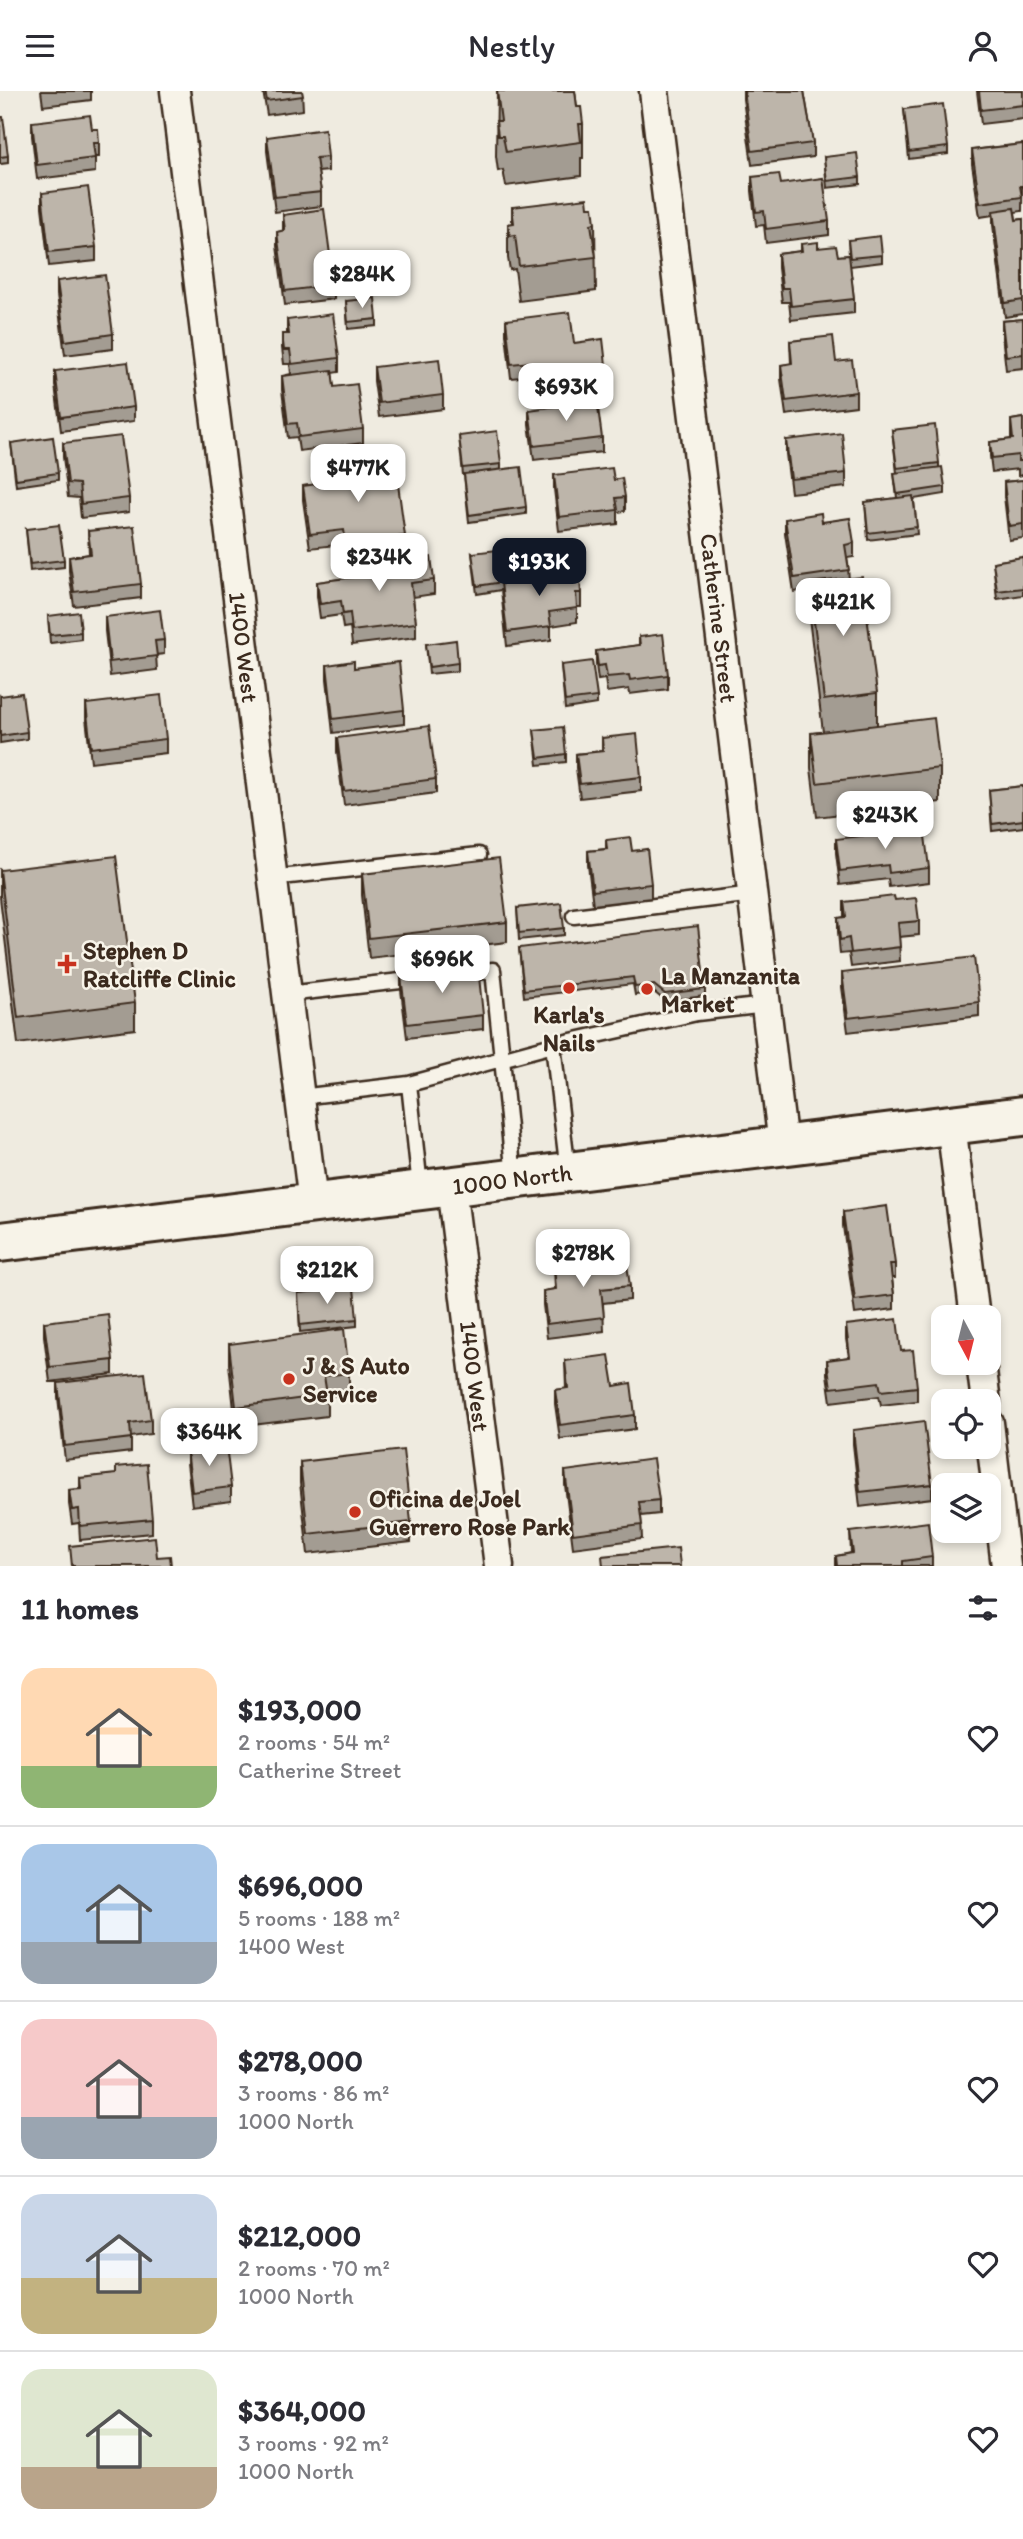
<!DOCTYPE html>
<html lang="en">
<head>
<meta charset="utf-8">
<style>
  :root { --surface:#fff; --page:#f7f7f7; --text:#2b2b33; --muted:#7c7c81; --line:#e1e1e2; --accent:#111827 }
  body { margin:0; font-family:Itim,sans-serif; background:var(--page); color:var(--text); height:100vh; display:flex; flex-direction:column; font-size:26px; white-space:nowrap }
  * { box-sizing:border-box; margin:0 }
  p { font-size:23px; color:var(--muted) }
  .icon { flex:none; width:38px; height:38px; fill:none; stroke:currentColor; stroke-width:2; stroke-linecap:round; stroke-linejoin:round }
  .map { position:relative; height:1475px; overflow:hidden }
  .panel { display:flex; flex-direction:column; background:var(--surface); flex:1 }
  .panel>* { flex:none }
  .needle { width:46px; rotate:173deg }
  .buttons { position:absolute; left:931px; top:1214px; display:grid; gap:14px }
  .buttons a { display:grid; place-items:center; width:70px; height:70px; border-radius:14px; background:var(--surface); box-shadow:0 4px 10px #0003; font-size:35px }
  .price { position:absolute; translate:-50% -60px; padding:0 16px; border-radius:14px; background:#fff; color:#222; font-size:23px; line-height:46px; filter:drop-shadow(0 2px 4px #0008) }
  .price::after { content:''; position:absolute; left:50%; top:42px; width:21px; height:16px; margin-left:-10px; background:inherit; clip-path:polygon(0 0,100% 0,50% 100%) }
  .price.active { background:var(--accent); color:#fff }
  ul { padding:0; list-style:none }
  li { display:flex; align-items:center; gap:21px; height:175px; padding:0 21px }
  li+li { border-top:2px solid var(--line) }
  li span { display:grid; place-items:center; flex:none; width:196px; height:140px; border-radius:21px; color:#555 }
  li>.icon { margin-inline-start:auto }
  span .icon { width:84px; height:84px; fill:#fffc; stroke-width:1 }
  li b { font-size:30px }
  h2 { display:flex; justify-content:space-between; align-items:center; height:84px; padding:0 21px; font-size:30px }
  header { display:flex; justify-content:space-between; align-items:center; height:91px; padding:0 21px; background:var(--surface); font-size:32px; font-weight:600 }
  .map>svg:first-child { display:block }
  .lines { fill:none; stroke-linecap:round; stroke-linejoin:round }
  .lane-casing { stroke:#3b2a1e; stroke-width:19 }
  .street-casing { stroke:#3b2a1e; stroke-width:33 }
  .secondary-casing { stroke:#3b2a1e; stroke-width:44 }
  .lane { stroke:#f7f3e8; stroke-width:14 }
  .street { stroke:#f7f3e8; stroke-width:28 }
  .secondary { stroke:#f7f3e8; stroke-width:38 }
  .wall { fill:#a39c92; stroke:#3b2a1e; stroke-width:2 }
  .building { fill:#bdb5aa; stroke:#3b2a1e; stroke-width:2 }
  .poi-dot { fill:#c8321e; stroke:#f7f3e8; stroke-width:2.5 }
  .labels { text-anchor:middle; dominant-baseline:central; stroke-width:5; stroke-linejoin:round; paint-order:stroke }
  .street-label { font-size:24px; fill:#3b2a1e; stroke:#f7f3e8 }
  .poi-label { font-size:24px; font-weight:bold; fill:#3b2a1e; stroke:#f7f3e8; text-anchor:start }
</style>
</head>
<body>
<header><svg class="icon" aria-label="menu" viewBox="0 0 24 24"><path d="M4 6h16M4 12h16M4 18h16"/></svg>Nestly<svg class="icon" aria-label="person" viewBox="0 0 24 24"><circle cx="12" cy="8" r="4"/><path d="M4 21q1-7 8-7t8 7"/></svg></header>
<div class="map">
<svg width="1023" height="1475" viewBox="0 0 1023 1475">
  <rect width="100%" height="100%" fill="#efebe0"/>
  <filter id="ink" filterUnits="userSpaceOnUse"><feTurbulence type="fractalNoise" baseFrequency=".0143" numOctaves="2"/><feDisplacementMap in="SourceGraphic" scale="14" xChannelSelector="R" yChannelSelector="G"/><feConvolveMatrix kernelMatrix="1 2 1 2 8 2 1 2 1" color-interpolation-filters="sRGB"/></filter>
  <g filter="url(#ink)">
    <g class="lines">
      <g class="lane-casing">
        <path id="lane" d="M272,787L479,764
          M574,825L753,803
          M459,883L493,879L514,1086
          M287,903L418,888
          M300,1006L409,993
          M568,1081L553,954L697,922L766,914
          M420,1096L409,993L553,954"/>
      </g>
      <g class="street-casing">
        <path id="street" d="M175,0L313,1112
          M654,0L783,1054
          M951,1033L975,1227
          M451,1096L499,1475
          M981,1272L986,1311
          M989,1332L1006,1475"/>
      </g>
      <g class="secondary-casing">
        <path id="secondary" d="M0,1151L1023,1025"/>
      </g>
      <use href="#lane" class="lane"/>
      <use href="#street" class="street"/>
      <use href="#secondary" class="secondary"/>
    </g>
    <path class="wall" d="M41,0H91V9L43,15Z
      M263,0H302L303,19L267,24Z
      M497,0H575L577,16L583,33V67H581V85L506,95L503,79L498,80L496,65Z
      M743,0H804L813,52V66L752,74L743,8Z
      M977,0H1023V28L981,33Z
      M904,18L948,56V63L909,68Z
      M0,26L8,65V72L0,73Z
      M32,31L92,38L99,52V66H95V81L37,88L32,45Z
      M267,46L328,66V80L318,81L321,101V115L275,121L267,60Z
      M1023,53L1022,120L1015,121L1016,129L1023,128V223L1005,226L993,134V124L980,126L972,73V59Z
      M824,66L860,86V93L827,97Z
      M752,86L781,93L829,130V144L766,152L764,134L756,135L752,100Z
      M42,102L96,156V170L49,175L42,116Z
      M512,116H588L595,132L596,200L519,210L515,178L510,179L508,167V133L512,132Z
      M283,124L334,194V208L285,214L277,155V141L283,140Z
      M848,149L882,164V171L850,175L854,208V222L791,229L789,211H782L778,177V163L801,160V153L818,157L838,165L849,164Z
      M57,190L113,243V258L65,264L57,204Z
      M346,210L377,228V235L348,238Z
      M1023,228V277L1006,279L1002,244V230Z
      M287,229L339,267V281L332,282L334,296L363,338V352L299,360L297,346L288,347L282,299V285L291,283L290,273H284L282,257V243H287Z
      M506,229L574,252L606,274V288L533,297L531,285L511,287L506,243Z
      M790,250L836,271L856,301V315L786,324L781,288V274L791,273Z
      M374,276L443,304V318L379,326L374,290Z
      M55,280L134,316V330L61,340L55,294Z
      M529,319L602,347V361L534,369L529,333Z
      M1023,327V384L1018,385V378L992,381L990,365V351L1011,348V329Z
      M892,339L939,372V377L945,396V403L914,408L917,443L868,449L865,411L897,407L894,382H897Z
      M459,345L501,373V378L526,416V423L469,431L464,384H463Z
      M786,349L846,382V396L791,402L786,363Z
      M11,352L58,382V389L16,395Z
      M63,352L129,407V421L81,427L79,407L68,406L63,366Z
      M337,378L405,445V459L346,466L344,453L310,457L303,409V395L337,391Z
      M554,384L614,389L625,406V420L618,421V433L559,440L554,398Z
      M1023,389V447L1009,449L1004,405V391Z
      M785,428L822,431L854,452V466L847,467L849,488L877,602V634L940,677V711L817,726L811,677V642L823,641L809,527V499L794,501L785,442Z
      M26,438L64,469V476L30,480Z
      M88,440L141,493V507L74,515L69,480V466L89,463Z
      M472,462L509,490L536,493L544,492V477L574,488L581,502V516H577V531L551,535V549L507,555L501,499L477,503Z
      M1023,466V504L997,508L993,471Z
      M360,475L434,489V503L413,506L416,532V546L352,554L350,536L343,537L341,524L320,527L317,505V491L360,485Z
      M48,525L81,541V548L50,552Z
      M105,526L164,549V563L156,564L157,579L110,585L105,540Z
      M639,546L668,584V598L630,603L629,598L607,601L605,588L598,589L596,574V560L639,554Z
      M426,553L458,572V580L429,583Z
      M327,574L354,577L404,619V633L333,642L327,588Z
      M561,574L597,606V613L565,618Z
      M0,605L27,641V648L0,652Z
      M86,613L166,648V662L91,671L86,627Z
      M534,639L566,663V671L538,674Z
      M337,647L436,688V702L344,714L337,661Z
      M602,647L641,686V700L580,707L576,677V663L602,660Z
      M1023,695V736L992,740L989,699Z
      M836,748L929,777V791L889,796L888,788L840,794L836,762Z
      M606,749L632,760L651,793V807L593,814L588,774V760L606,758Z
      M0,779L135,912V938L18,953L0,807Z
      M362,783L507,831V851L369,867L362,804Z
      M895,809L919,830V844L899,846L900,870L851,876L849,862L840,863L838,841V827L844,826V811Z
      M517,817L564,837V844L519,849Z
      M519,857L705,898V905L665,910L654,901L635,904L633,893L524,906Z
      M842,882L979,911V925L848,941L842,896Z
      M401,885L483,924V938L407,947L401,899Z
      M843,1121L895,1173V1187H892L894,1204V1218L855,1223L843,1135Z
      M554,1174L630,1195V1209L603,1212L604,1240L547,1247L543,1214V1200L555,1198Z
      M298,1202L357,1228V1235L300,1241Z
      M44,1231L113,1269V1283L50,1291L44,1245Z
      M846,1234L901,1260L917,1296V1310L881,1314L879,1305L831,1311L827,1283V1269L849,1266L846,1248Z
      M229,1253L349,1282V1303L327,1305V1325L236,1336L229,1273Z
      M565,1270L614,1295L635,1324V1338L560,1348L555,1313V1299L566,1298Z
      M58,1292L151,1329V1343L131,1346V1361L65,1369L58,1306Z
      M853,1339L932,1393V1407L860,1416L853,1353Z
      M187,1358L231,1396V1410L192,1415L187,1372Z
      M300,1371L411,1431V1451L308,1463L300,1392Z
      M565,1380L659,1409V1423L641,1425L642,1448L573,1457L565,1394Z
      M80,1387L152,1428V1442L80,1449L79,1432L72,1433L69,1413V1399L80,1398Z
      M850,1441L932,1466V1475H836V1465L851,1462Z"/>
    <path class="building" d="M265,0H302L303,5L267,10Z
      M497,0H575L577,16H581L583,33H579L581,51L506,61L503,45H498L496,30H501Z
      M744,0H804L813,52L752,60Z
      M979,0H1023V14L981,19Z
      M943,13L948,56L909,61L904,18Z
      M90,24L92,38H98L99,52H93L95,67L37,74L32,31Z
      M0,26H3L8,65L0,66Z
      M325,38L328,66L316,67L321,101L275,106L267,46Z
      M1023,53V95H1020L1022,106L980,112L972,59Z
      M857,62L860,86L827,90L824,66Z
      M779,83L781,93L823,87L829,130L766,138L764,120L756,121L752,86Z
      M88,96L96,156L49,161L42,102Z
      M587,107L588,116H593L595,132L591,133L596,166L519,175L515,144L510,145L508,133L514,132L512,116Z
      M1014,117L1016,129L1023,128V209L1005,212L993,120Z
      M324,118L334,194L285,200L277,141L285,139L283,124Z
      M880,145L882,164L850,167L848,149Z
      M818,151V157L836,155L838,165L849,164L854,208L791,215L789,197H782L778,163L802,160L801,153Z
      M105,184L113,243L65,250L57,190Z
      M375,207L377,228L348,231L346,210Z
      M570,221L574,252L603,248L606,274L533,283L531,271L511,273L506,229Z
      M333,223L339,267L292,273L290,259H284L282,243H289L287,229Z
      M1023,228V263L1006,265L1002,230Z
      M833,245L836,271L852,269L856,301L786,310L781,274L792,272L790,250Z
      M439,268L443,304L379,312L374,276Z
      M128,271L134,316L61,326L55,280Z
      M332,279L334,296L357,293L363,338L299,346L297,332L288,333L282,285Z
      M597,309L602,347L534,355L529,319Z
      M1023,327V370H1018V364L992,367L990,351L1013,348L1011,329Z
      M935,334L939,372L897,377L892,339Z
      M497,340L501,373L463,377L459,345Z
      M842,342L846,382L791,388L786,349Z
      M121,345L129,407L81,413L79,393L68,392L63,352Z
      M53,346L58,382L16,388L11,352Z
      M395,371L405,445L346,452L344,439L310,443L303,395L338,390L337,378Z
      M521,376L526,416L469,424L464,383Z
      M942,376L945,396L897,403L894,382Z
      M612,377L614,389L622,387L625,406L616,407L618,419L559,426L554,384Z
      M1023,389V433L1009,435L1004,391Z
      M913,405L917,436L868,442L865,411Z
      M821,422L822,431L850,427L854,452L845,454L849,479L794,487L785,428Z
      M59,434L64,469L30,473L26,438Z
      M134,435L141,493L74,501L69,466L91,463L88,440Z
      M505,458L509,490L477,495L472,462Z
      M431,466L434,489L411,492L416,532L352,540L350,522L343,523L341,510L320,513L317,491L362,485L360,475Z
      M1023,466V497L997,500L993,471Z
      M572,473L574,488H580L581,502H576L577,517L549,521L551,535L507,541L501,492L535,487L536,493L546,492L544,477Z
      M862,486L877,602L824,609L809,492Z
      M160,519L164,549L155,550L157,565L110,571L105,526Z
      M79,521L81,541L50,544L48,525Z
      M663,543L668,584L630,589L629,584L607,586L605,574L598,575L596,560L640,554L639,546Z
      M456,549L458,572L429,576L426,553Z
      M354,570V577L399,571L404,619L333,628L327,574Z
      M592,570L597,606L565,610L561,574Z
      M22,602L27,641L0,645V605Z
      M161,604L166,648L91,657L86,613Z
      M934,627L940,677L817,692L811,642Z
      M429,635L436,688L344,700L337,647Z
      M563,636L566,663L538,667L534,639Z
      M637,643L641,686L580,693L576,663L603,660L602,647Z
      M1023,695V729L992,733L989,699Z
      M924,737L929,777L889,782L888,774L840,780L836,748Z
      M630,746L632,760L647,758L651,793L593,800L588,760L607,758L606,749Z
      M116,765L135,912L18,927L0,779Z
      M499,767L507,831L369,847L362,783Z
      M894,805L895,809L916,807L919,830L898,832L900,856L851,862L849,847L840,849L838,827L846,826L844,811Z
      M561,812L564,837L519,842L517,817Z
      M698,835L705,898L665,903L654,894L635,896L633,886L524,899L519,857Z
      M974,866L979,911L848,927L842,882Z
      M478,876L483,924L407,933L401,885Z
      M887,1115L895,1173H890L894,1204L855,1209L843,1121Z
      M626,1166L630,1195L601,1198L604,1226L547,1233L543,1200L556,1198L554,1174Z
      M354,1197L357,1228L300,1234L298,1202Z
      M108,1223L113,1269L50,1276L44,1231Z
      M897,1228L901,1260L913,1259L917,1296L881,1300L879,1291L831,1297L827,1269L850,1266L846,1234Z
      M344,1238L349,1282L324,1285L327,1304L236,1316L229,1253Z
      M609,1264L614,1295L631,1292L635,1324L560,1334L555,1299L568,1297L565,1270Z
      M145,1282L151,1329L130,1332L131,1347L65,1355L58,1292Z
      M924,1330L932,1393L860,1401L853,1339Z
      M226,1354L231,1396L192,1401L187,1358Z
      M403,1359L411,1431L308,1443L300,1371Z
      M653,1368L659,1409L639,1411L642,1434L573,1443L565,1380Z
      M147,1373L152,1428L80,1435L79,1418L72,1419L69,1399L81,1398L80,1387L116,1383V1376Z
      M928,1431L932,1466L903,1470V1475H837L836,1465L853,1462L850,1441Z
      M155,1446L157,1466L170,1465L171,1475H72L70,1455Z
      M678,1457L680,1475H603L602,1465Z"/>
  </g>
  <g class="poi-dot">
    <path d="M63.5 862.5h7v7h7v7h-7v7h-7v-7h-7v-7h7z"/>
    <circle cx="569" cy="897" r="7"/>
    <circle cx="647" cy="898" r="7"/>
    <circle cx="289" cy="1288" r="7"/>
    <circle cx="355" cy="1421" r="7"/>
  </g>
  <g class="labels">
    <g class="street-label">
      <text transform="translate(719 527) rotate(83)">Catherine Street</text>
      <text transform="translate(244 556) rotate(83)">1400 West</text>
      <text transform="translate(512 1088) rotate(-7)">1000 North</text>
      <text transform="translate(475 1285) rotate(83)">1400 West</text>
    </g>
    <g class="poi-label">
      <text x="83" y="859">Stephen D<tspan x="83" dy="28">Ratcliffe Clinic</tspan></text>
      <text x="661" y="884">La Manzanita<tspan x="661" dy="28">Market</tspan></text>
      <text x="569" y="923" text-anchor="middle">Karla's<tspan x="569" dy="28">Nails</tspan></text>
      <text x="303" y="1274">J &amp; S Auto<tspan x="303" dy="28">Service</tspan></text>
      <text x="369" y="1407">Oficina de Joel<tspan x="369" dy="28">Guerrero Rose Park</tspan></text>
    </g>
  </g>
</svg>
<div class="buttons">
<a><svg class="needle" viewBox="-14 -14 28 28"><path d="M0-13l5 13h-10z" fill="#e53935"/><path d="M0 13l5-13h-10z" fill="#7c7c81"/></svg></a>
<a><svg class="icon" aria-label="locate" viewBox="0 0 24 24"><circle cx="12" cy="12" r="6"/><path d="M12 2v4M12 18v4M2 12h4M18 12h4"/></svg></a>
<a><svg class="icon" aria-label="layers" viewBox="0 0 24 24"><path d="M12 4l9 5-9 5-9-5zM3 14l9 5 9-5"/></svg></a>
</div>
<b class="price" style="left:362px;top:219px">$284K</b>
<b class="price" style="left:566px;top:332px">$693K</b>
<b class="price" style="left:358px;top:413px">$477K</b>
<b class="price" style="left:379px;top:502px">$234K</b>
<b class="price active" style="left:539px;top:507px">$193K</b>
<b class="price" style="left:843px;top:547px">$421K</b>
<b class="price" style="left:885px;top:760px">$243K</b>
<b class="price" style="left:442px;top:904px">$696K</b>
<b class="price" style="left:583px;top:1198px">$278K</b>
<b class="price" style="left:327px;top:1215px">$212K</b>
<b class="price" style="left:209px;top:1377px">$364K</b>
</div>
<section class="panel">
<h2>11 homes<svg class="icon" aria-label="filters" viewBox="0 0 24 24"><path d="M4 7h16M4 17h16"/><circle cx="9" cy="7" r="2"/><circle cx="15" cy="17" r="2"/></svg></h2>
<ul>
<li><span style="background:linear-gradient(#ffd9b3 70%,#8fb573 0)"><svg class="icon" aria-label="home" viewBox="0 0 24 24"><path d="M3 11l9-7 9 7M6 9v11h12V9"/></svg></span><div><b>$193,000</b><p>2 rooms · 54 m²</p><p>Catherine Street</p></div><svg class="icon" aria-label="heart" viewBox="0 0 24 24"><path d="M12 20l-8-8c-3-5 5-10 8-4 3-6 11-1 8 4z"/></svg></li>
<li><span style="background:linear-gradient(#a9c7e8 70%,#9aa5b1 0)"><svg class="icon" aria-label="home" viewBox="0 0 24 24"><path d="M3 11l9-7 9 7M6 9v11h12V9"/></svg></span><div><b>$696,000</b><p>5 rooms · 188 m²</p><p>1400 West</p></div><svg class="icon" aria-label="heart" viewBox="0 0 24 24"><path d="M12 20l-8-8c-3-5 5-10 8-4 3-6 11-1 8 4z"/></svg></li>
<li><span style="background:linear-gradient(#f6c9c9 70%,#9aa5b1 0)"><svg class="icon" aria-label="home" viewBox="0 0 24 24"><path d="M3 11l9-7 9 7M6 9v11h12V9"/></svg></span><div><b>$278,000</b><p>3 rooms · 86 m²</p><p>1000 North</p></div><svg class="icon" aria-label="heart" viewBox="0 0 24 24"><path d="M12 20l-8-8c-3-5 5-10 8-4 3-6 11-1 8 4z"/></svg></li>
<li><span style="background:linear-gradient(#c9d6e8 60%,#c2b280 0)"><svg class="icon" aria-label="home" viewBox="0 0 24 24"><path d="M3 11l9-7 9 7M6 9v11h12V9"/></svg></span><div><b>$212,000</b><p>2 rooms · 70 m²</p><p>1000 North</p></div><svg class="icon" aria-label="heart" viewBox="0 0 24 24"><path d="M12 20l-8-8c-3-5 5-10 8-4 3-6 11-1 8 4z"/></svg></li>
<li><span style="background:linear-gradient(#dfe7d0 70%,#b9a48a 0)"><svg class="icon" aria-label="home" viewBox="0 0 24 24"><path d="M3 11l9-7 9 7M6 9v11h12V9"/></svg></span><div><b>$364,000</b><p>3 rooms · 92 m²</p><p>1000 North</p></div><svg class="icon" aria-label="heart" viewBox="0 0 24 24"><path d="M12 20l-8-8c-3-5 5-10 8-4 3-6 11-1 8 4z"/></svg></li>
</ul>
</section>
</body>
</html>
